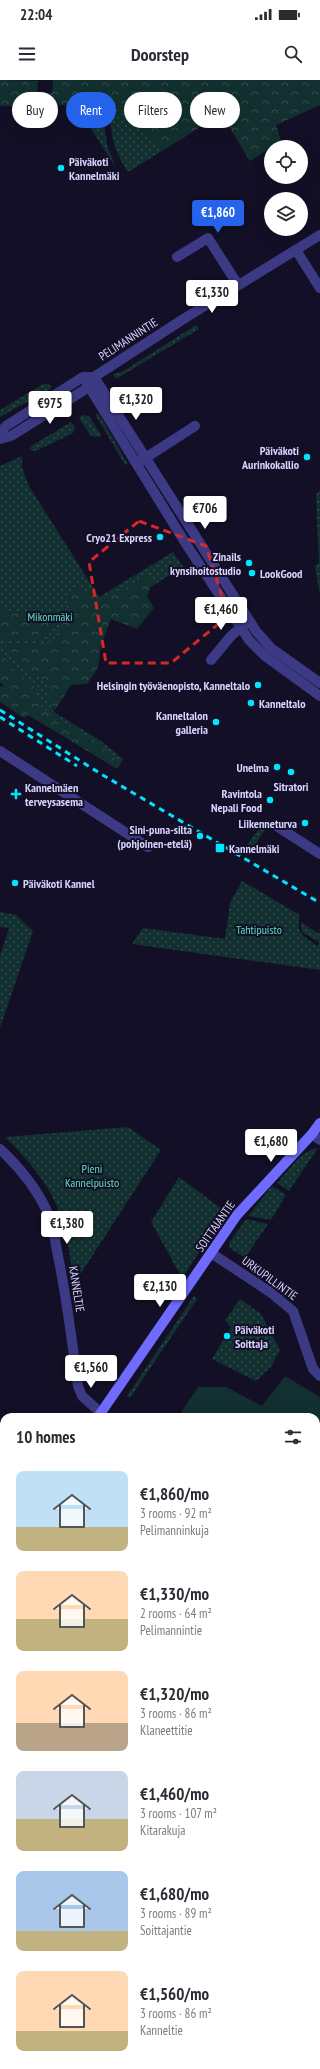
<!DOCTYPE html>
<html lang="en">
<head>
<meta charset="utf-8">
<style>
  :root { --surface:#fff; --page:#f7f7f7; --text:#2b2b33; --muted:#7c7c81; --accent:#2563eb }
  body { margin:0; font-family:"PT Sans Narrow",sans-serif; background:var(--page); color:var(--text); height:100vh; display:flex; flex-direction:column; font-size:15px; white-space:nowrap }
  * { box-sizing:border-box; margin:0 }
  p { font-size:13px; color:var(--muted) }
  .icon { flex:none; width:22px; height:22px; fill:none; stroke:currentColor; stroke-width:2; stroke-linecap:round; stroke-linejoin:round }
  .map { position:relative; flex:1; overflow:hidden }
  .drawer { position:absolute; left:0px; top:1333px; width:320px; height:656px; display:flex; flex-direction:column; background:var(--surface); border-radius:12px 12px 0 0; box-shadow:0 4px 16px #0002 }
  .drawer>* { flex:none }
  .top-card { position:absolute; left:12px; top:12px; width:296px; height:36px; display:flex; gap:8px }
  .buttons { position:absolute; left:264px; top:60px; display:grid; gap:8px }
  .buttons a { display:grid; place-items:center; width:44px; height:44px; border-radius:50%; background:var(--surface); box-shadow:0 4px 16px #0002; font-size:20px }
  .price { position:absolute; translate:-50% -34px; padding:0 9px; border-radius:4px; background:#fff; color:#222; font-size:13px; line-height:26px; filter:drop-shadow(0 1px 2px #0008) }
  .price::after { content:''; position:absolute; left:50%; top:24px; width:12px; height:9px; margin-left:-6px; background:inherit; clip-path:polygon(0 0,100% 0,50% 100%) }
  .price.on { background:var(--accent); color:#fff }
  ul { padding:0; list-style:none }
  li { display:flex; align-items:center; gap:12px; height:100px; padding:0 16px }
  li span { display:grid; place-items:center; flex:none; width:112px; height:80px; border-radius:8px; color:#555 }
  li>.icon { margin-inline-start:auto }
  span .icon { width:48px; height:48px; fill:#fffc; stroke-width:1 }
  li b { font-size:17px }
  h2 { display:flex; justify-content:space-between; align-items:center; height:48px; padding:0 16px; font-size:17px }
  .tag { padding:0 14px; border-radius:18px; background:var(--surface); box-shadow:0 4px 16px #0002; font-size:14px; line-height:36px }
  .tag.on { background:var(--accent); color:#fff }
  .status { display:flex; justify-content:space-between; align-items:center; height:28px; padding:0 20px; background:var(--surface); direction:ltr }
  .status svg { height:11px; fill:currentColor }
  header { display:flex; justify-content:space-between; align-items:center; height:52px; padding:0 16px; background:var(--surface); font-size:18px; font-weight:600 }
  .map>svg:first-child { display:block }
  .grass { fill:url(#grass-dots) }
  .forest { fill:url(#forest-crowns) }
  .garden { fill:#12302f }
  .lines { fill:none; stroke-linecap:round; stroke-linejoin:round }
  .stream { stroke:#0c2248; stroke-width:3 }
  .minor { stroke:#3d3a85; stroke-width:10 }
  .tertiary { stroke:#3d3a85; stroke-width:10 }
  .secondary { stroke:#6f6bff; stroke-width:10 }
  .rail { stroke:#00e5ff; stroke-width:3; stroke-dasharray:6 5; stroke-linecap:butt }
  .marked { fill:none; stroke:#d62828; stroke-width:3; stroke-dasharray:8 5; stroke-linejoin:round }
  .poi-dot { fill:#00e5ff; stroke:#130f26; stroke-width:1.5 }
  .labels { text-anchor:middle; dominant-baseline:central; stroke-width:4; stroke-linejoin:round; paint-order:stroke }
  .poi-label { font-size:12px; font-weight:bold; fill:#d9d4ff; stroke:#130f26; text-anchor:end }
  .street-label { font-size:12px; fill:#d9d4ff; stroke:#130f26 }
  .park-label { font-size:12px; fill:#5fe0c0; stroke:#130f26 }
</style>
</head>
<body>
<div class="status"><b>22:04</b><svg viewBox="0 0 49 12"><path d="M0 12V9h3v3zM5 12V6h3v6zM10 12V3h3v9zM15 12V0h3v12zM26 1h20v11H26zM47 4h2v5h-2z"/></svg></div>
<header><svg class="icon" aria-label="menu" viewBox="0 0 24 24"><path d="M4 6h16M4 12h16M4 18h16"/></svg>Doorstep<svg class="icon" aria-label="search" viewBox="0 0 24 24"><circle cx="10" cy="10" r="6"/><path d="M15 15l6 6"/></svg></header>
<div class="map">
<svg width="320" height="1989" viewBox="0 0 320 1989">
  <defs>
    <pattern id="grass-dots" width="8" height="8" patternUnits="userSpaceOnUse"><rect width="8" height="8" fill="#12302f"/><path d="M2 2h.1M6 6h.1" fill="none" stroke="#344d4e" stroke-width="1.8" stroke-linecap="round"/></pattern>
    <pattern id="forest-crowns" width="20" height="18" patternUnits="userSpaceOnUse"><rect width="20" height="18" fill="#12302f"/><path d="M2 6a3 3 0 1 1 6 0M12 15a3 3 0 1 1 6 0" fill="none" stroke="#344d4e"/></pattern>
  </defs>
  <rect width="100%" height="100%" fill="#130f26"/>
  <path class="grass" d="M76,25L98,29L103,35L107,65L116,88Z
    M109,30L121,32L162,71L128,92C113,68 112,59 109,30Z
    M196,245L199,249L116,299L113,294L122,292Z
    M43,304H49L52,308L0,337V330Z
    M98,333L128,384L125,385L95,334Z
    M83,335L89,336L101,355L100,357L91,356L79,338Z
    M71,342L75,348L73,353L36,371L30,370L31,366Z
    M22,376V388L29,406L99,517L173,472L183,487L117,528L52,624L54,632L101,661L123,679L117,689L0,602V386Z
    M320,410V516L315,486L319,483L316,415Z
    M264,741L269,744L251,771L246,767Z
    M242,801L300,835C295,854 304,857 318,866L319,862L302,852L301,842L319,854L320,847V890L132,864L143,848L225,859L230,823Z
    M0,832L16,835L33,851L0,948V876L9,848L0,847Z
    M128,1047L161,1070L74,1204C70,1179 68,1152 58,1129C47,1101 26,1078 5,1057Z
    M318,1068L289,1111L277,1103C289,1091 301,1070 318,1068Z
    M179,1097L226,1132L182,1198L151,1142Z
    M272,1106L286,1115L271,1140L248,1136Z
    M246,1139L268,1144L245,1178L230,1168L229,1163Z
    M194,1216L197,1219L130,1318L127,1316Z
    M240,1219L261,1234L280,1270L271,1287L256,1301L212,1279L231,1247L225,1240Z
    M320,1776V1989H0V1979L4,1978V1985H316V1781Z"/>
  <path class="forest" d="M0,0L38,1L37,13H52L53,0H320V25L276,45L281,61L250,81L221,34L162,71L121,32L76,25L0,26Z
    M150,497L153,501L147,516L154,528L137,549L111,539L101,565L98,588L87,604L71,605L55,630L50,621L48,607L44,600L22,588L13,573L4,565L55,562L62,547L68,519L77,507L86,514L93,507L99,518L126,508L141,498Z
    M0,527C11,536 25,530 37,530C43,530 50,535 55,538L53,552L43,558L0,561Z
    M0,571L13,589L32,603L41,625L48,633L96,661L121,683L117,689L28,635L24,638L0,622V607L4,605L0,602Z
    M320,1840V1895L316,1899V1844Z
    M179,1985H228L224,1989H175Z"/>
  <path class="garden" d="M285,1296L320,1317V1515L316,1521V1337H178L198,1307H226L262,1326Z"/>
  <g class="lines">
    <path class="stream" d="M316,1863L320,1859
      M194,1989L197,1985"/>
    <path class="minor" d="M296,170L320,208
      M177,177L208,158L238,205
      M94,297L185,238L320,155
      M139,382L195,346
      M211,580L231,556L247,542
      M0,671L148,767
      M275,745L320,774
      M312,1054L320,1060
      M211,1173L270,1212L293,1231L313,1289L320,1296
      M316,1550L320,1544
      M0,1826L4,1830"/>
    <path class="tertiary" d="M83,297L186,464L249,560L265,576L320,616
      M94,297L256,551L271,568L320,603
      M0,353L6,346L83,297H89
      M0,359L11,356L89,307L92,301
      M0,1069C18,1086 35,1106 46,1129C53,1143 55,1160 58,1176C67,1219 72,1262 78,1306L82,1316L101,1333"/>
    <path class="secondary" d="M98,1337L237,1135L312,1054L320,1043
      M0,1484L4,1478"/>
    <path class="rail" d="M0,630L101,694L320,823
      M0,637L77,686"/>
  </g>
  <path class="marked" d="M139,441L206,466L228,536L171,583H106L89,482Z"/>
  <g class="poi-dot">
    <circle cx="61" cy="88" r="4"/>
    <circle cx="307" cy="377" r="4"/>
    <circle cx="160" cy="457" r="4"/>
    <circle cx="249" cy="483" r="4"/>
    <circle cx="252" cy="493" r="4"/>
    <circle cx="258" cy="605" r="4"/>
    <circle cx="251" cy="623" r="4"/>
    <circle cx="216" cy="642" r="4"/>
    <circle cx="277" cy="687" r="4"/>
    <circle cx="291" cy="692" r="4"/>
    <path d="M14 708h4v4h4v4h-4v4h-4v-4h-4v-4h4z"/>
    <circle cx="270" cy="720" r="4"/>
    <circle cx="305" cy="743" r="4"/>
    <circle cx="200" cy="756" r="4"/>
    <rect x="215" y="763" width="10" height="10" rx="2"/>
    <circle cx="15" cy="803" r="4"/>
    <circle cx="227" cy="1256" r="4"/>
  </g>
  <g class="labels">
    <g class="poi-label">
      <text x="69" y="81" text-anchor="start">Päiväkoti<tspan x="69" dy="14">Kannelmäki</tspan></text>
      <text x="299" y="370">Päiväkoti<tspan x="299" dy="14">Aurinkokallio</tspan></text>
      <text x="152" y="457">Cryo21 Express</text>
      <text x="241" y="476">Zinails<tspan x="241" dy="14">kynsihoitostudio</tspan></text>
      <text x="260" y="493" text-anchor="start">LookGood</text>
      <text x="250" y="605">Helsingin työväenopisto, Kanneltalo</text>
      <text x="259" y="623" text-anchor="start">Kanneltalo</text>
      <text x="208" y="635">Kanneltalon<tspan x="208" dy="14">galleria</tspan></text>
      <text x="269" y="687">Unelma</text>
      <text x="291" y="706" text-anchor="middle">Sitratori</text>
      <text x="25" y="707" text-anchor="start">Kannelmäen<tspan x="25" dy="14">terveysasema</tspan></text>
      <text x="262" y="713">Ravintola<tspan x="262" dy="14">Nepali Food</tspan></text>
      <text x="297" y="743">Liikenneturva</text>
      <text x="192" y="749">Sini-puna-silta<tspan x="192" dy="14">(pohjoinen-etelä)</tspan></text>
      <text x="229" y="768" text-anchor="start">Kannelmäki</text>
      <text x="23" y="803" text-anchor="start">Päiväkoti Kannel</text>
      <text x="235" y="1249" text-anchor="start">Päiväkoti<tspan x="235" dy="14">Soittaja</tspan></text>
    </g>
    <g class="street-label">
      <text transform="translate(128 259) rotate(-33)">PELIMANNINTIE</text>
      <text transform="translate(215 1146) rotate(-55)">SOITTAJANTIE</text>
      <text transform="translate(270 1198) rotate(36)">URKUPILLINTIE</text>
      <text transform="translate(77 1209) rotate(81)">KANNELTIE</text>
    </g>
    <g class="park-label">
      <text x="50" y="536">Mikonmäki</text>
      <text x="259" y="849">Tahtipuisto</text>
      <text x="92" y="1088">Pieni<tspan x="92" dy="14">Kannelpuisto</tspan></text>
    </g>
  </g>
</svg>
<div class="buttons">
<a><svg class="icon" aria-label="locate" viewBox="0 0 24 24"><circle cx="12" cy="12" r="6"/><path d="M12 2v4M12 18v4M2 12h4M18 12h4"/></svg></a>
<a><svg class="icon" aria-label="layers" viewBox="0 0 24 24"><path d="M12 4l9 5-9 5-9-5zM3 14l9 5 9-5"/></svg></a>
</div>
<b class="price on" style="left:218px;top:154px">€1,860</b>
<b class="price" style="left:212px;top:234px">€1,330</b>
<b class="price" style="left:136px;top:341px">€1,320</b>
<b class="price" style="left:50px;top:345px">€975</b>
<b class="price" style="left:205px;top:450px">€706</b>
<b class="price" style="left:221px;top:551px">€1,460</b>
<b class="price" style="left:271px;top:1083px">€1,680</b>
<b class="price" style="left:67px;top:1165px">€1,380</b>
<b class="price" style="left:160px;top:1228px">€2,130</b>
<b class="price" style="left:91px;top:1309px">€1,560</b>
<div class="top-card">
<a class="tag">Buy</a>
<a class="tag on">Rent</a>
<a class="tag">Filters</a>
<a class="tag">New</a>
</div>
<section class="drawer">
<h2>10 homes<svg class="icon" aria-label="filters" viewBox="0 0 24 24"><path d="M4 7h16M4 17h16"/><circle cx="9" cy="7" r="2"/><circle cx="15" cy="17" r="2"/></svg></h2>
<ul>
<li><span style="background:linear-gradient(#bfe0f5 70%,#c2b280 0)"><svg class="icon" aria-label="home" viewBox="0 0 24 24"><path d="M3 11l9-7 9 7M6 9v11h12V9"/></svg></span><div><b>€1,860/mo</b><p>3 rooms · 92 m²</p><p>Pelimanninkuja</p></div></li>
<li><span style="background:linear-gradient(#ffd9b3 60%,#c2b280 0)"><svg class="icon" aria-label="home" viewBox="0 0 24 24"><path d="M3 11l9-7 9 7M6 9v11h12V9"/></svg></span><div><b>€1,330/mo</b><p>2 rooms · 64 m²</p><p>Pelimannintie</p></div></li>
<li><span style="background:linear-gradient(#ffd9b3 65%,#b9a48a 0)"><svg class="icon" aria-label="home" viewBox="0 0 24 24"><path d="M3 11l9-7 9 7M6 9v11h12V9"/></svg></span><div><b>€1,320/mo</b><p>3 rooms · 86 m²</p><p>Klaneettitie</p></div></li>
<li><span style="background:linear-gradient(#c9d6e8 60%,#c2b280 0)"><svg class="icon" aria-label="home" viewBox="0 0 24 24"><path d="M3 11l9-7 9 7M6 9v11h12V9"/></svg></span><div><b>€1,460/mo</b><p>3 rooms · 107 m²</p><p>Kitarakuja</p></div></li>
<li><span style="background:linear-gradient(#a9c7e8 75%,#c2b280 0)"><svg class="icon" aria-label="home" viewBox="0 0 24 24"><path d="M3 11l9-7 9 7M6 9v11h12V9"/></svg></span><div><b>€1,680/mo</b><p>3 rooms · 89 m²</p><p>Soittajantie</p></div></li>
<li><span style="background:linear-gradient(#ffd9b3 75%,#c2b280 0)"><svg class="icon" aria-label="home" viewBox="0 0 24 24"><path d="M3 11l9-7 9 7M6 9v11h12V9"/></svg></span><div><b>€1,560/mo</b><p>3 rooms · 86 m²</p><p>Kanneltie</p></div></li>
</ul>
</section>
</div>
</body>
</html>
